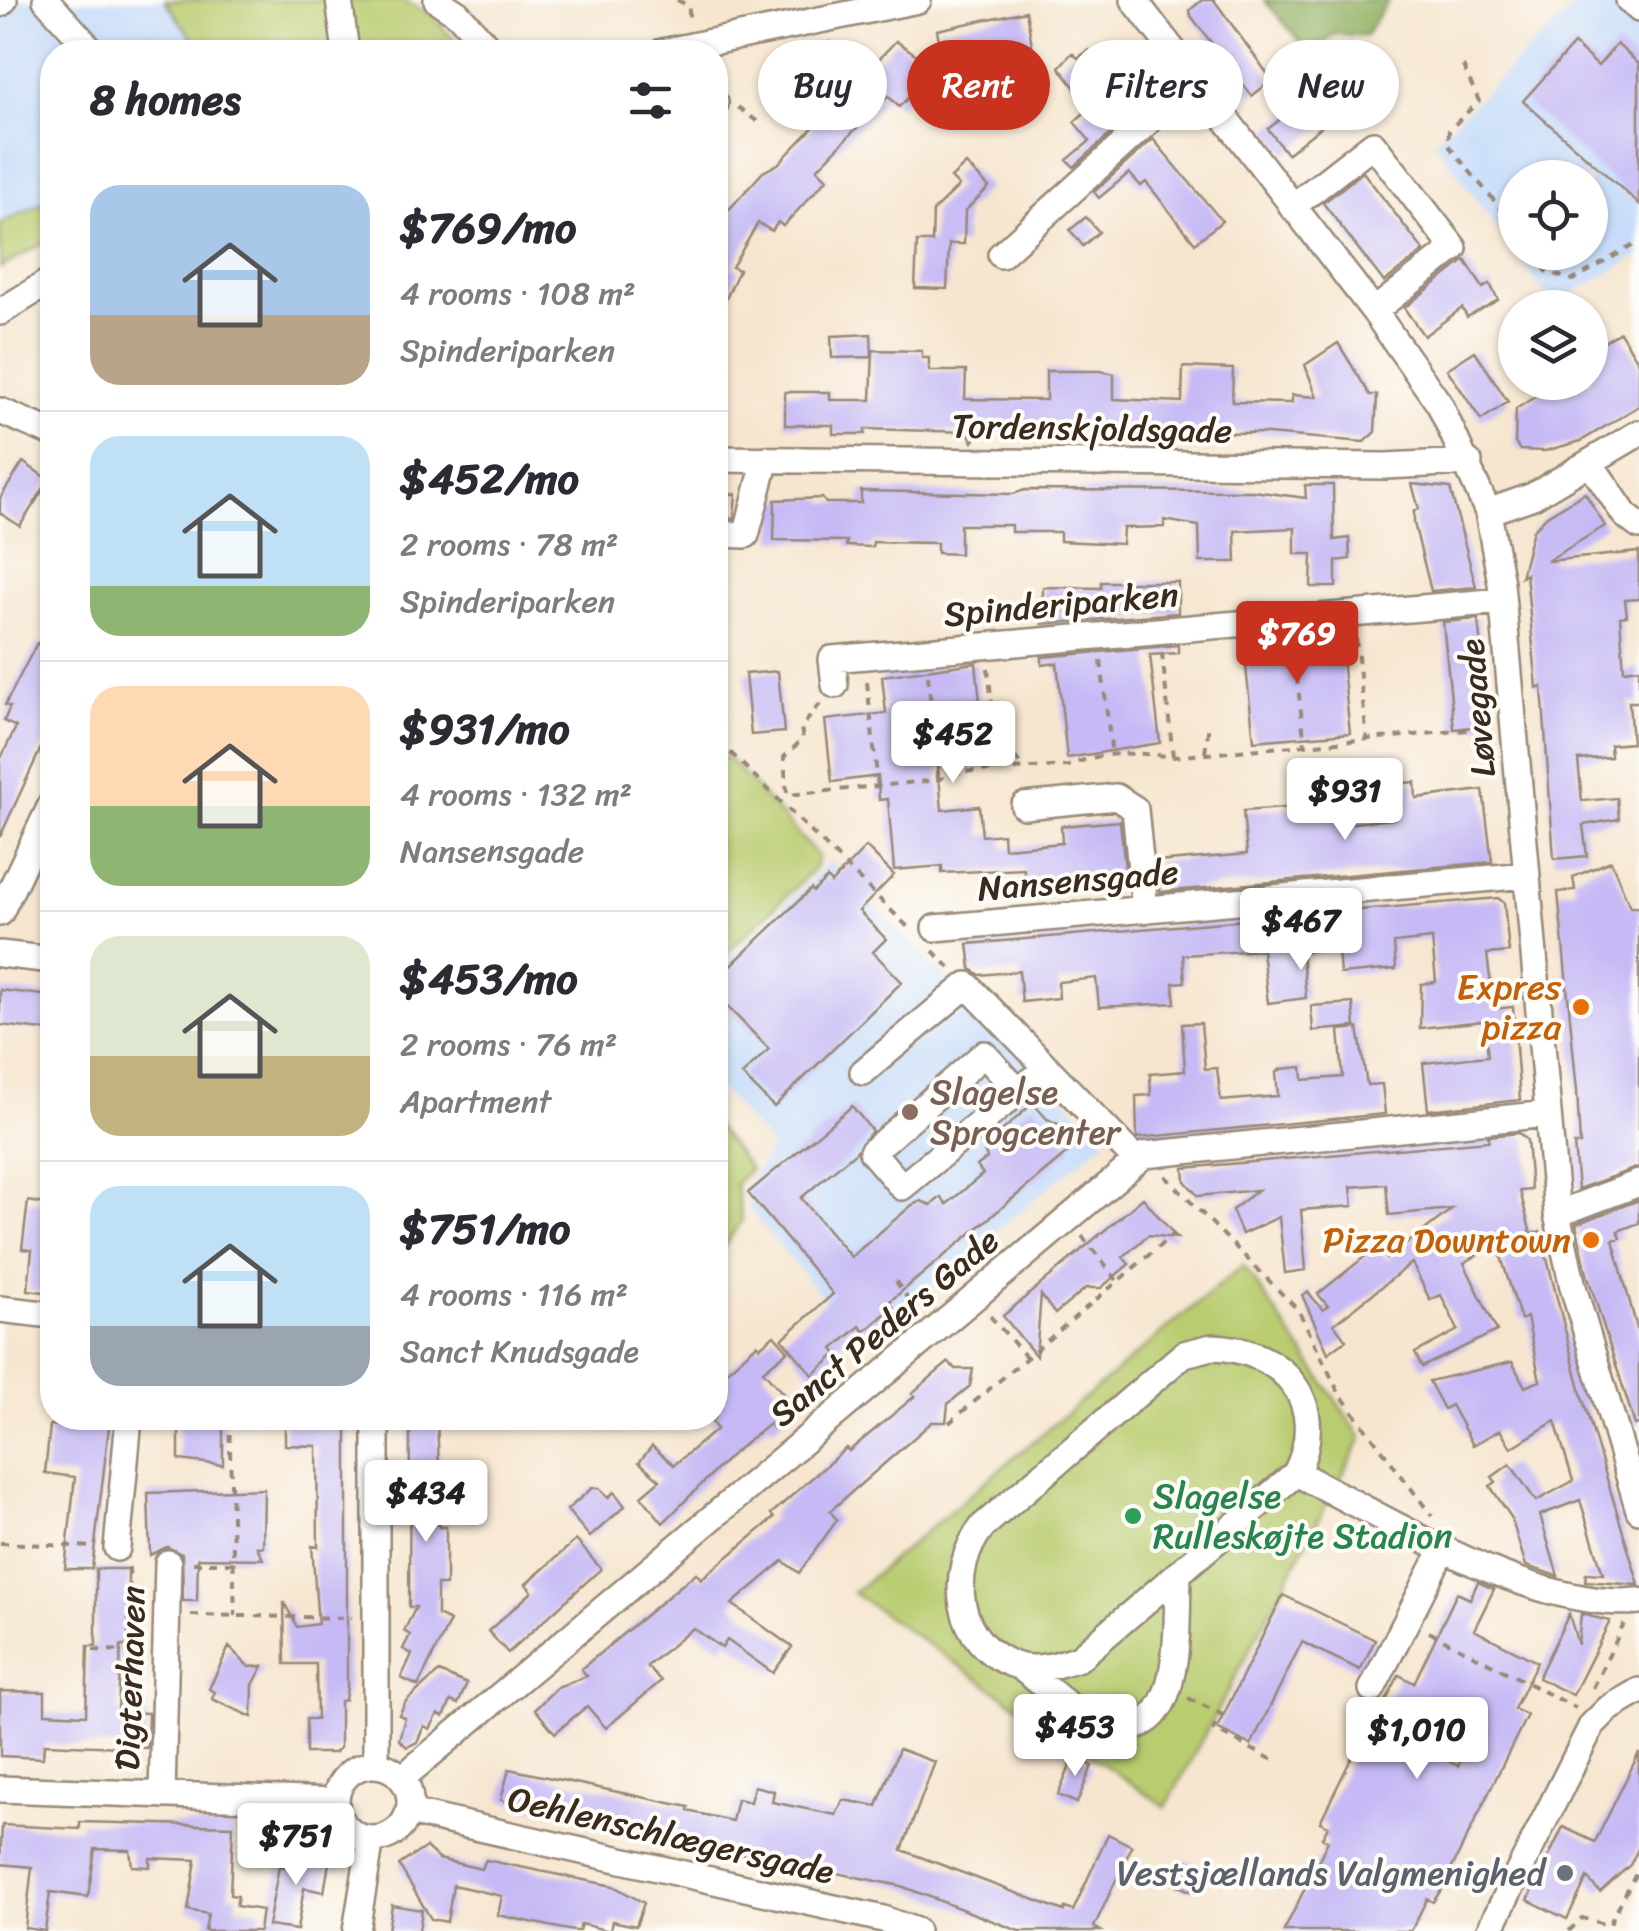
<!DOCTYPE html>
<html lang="en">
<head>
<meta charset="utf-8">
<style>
  :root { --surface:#fff; --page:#f7f7f7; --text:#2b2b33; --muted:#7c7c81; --line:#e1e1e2; --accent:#c8321e }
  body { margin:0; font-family:Sriracha,sans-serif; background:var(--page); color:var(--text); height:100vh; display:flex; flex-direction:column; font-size:38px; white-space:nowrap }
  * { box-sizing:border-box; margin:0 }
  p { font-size:32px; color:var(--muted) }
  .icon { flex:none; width:55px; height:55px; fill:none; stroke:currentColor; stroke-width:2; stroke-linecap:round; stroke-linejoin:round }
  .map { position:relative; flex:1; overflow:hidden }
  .details { position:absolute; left:40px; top:40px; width:688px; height:1390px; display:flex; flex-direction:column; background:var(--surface); border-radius:40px; box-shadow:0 2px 8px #0004 }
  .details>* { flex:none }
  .top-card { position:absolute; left:758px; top:40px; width:730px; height:90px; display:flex; gap:20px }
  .fabs { position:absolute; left:1498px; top:160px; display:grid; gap:20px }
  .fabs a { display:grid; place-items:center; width:110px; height:110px; border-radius:50%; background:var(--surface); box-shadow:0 2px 8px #0004; font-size:50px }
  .price { position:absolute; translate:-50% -85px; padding:0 22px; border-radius:10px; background:#fff; color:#222; font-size:32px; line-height:65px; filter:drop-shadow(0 2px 5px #0008) }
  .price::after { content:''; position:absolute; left:50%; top:60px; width:30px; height:22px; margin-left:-15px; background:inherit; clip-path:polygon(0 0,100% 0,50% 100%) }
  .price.on { background:var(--accent); color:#fff }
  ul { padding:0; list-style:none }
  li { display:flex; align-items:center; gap:30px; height:250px; padding:0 50px }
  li+li { border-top:2px solid var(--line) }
  li span { display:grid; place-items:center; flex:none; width:280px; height:200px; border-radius:30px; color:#555 }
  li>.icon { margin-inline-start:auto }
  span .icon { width:120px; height:120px; fill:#fffc; stroke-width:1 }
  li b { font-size:42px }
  h2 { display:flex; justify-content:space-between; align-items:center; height:120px; padding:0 50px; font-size:42px }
  .chip { padding:0 35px; border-radius:45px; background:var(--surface); box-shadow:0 2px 8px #0004; font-size:35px; line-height:90px }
  .chip.on { background:var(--accent); color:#fff }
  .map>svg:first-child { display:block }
  .built { fill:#c8ddf9; fill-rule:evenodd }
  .green { fill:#b9cc70; stroke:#7a7b47; stroke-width:2.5 }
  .forest { fill:#92b062; stroke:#666d40; stroke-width:2.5 }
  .building { fill:#c6b9f5; fill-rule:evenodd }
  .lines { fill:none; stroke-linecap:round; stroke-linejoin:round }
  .minor-casing { stroke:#988877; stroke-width:30 }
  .path { stroke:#988877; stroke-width:4; stroke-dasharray:8 8; stroke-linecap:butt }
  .minor { stroke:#fff; stroke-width:25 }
  .food-dot { fill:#e8710a; stroke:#fdfcf7; stroke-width:4 }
  .education-dot { fill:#8d6e63; stroke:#fdfcf7; stroke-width:4 }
  .leisure-dot { fill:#2e9e5b; stroke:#fdfcf7; stroke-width:4 }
  .worship-dot { fill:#6b7280; stroke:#fdfcf7; stroke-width:4 }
  .labels { text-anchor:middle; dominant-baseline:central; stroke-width:8; stroke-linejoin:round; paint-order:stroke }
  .street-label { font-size:35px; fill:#3b2a1e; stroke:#fdfcf7 }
  .food-label { font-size:35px; fill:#c56008; stroke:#fdfcf7; text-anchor:end }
  .education-label { font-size:35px; fill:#785e54; stroke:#fdfcf7; text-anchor:start }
  .leisure-label { font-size:35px; fill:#27864d; stroke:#fdfcf7; text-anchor:start }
  .worship-label { font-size:35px; fill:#5b616d; stroke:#fdfcf7; text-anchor:end }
</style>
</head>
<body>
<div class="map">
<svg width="1639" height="1931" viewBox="0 0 1639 1931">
  <rect width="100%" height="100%" fill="#fdfcf7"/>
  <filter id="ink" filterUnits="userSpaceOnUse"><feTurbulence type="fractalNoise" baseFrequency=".01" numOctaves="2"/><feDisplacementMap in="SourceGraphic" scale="20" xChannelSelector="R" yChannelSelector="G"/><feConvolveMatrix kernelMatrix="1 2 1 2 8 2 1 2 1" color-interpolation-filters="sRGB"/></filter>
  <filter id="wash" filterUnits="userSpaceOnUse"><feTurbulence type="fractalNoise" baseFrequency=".0048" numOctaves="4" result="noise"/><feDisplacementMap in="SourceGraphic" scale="40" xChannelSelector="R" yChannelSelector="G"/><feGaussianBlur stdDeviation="2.25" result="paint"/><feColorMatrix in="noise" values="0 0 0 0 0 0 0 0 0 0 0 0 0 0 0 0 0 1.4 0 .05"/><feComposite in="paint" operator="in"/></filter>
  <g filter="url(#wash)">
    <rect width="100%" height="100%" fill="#f6e6d0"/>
    <path class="built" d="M0,0H174L211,52H52V223L0,252Z
      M1581,0L1639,1V255L1560,301L1543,292L1434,141ZM1515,178H1590V252H1515Z
      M830,861L1106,1140L861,1343L752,1213L744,1191L772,1147L715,1084V973Z"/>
    <path class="green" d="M165,0H402L432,15L465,52H202Z
      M52,198V238L0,268V224Z
      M715,753L730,760L818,856L815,868L715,964Z
      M715,1125L750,1169L735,1184L742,1221L715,1259Z
      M1243,1265L1362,1438L1166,1807L853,1593Z"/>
    <path class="forest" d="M1264,0H1389L1365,36L1334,34L1312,55Z"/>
    <g id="blocks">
      <path class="building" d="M1202,0H1214L1272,80L1252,96L1191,16L1190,10Z
        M1026,11L1032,45L993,52L997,72L977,75L973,56L942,62L899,107L888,96L817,169L827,179L783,226L778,222L772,231L758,223L732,267L739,270L715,323V225L763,172L778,164L896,41L921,58L939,40L937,30Z
        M1574,44L1598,66L1617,44L1639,64V204L1523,101Z
        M1089,50L1136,111L1074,167L1067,160L1090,141L1074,122L1090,108L1059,67L1072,53L1078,58Z
        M1351,64L1370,88L1287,154L1268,129Z
        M1153,139L1222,221L1195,243L1146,182L1141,186L1129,173L1099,198L1094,192Z
        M966,164L989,187L965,211L964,244H949L947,289L915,288L917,242H932L933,211L959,186L951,178Z
        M1363,172L1424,251L1384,282L1323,203Z
        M1086,217L1099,232L1083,246L1070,230Z
        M1465,260L1483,288L1490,284L1498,300L1467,317L1462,308L1424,336L1404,308Z
        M1620,332L1639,363V406L1581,441L1545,451L1520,450L1515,443L1516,409L1558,382H1590V351Z
        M871,334L872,357L832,358L831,336Z
        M1338,343L1370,395H1377L1375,432L1364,442L1257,433L981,430L973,442L968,432L865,429V434H833V425H785V392H830V400H871L873,350L922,351V358H929V371H966L965,399L1046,400V371H1101L1114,374V399L1182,402L1183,367L1233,369L1232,402L1292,403V395L1317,397L1305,365Z
        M1475,351L1508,402L1481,420L1447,369Z
        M23,462L49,480L20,526L0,513V498Z
        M1412,484L1450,488L1476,587L1431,591L1414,523V510L1419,509Z
        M1305,485H1333L1334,540L1349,538L1350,559L1336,561V587H1311L1312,554H1295V528L1235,531L1236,562H1200L1199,526L1164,520V527L1123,528L1122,544L1060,541V532H1011V525H960V554L937,553V543L873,542L872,547L846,546L847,541L774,540L775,500L822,498L826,503H861V491L1013,494L1025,490L1253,491L1306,498Z
        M1585,493L1605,526L1547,561L1639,552V599L1625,600L1627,616L1620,617L1624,670L1639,668V702H1629L1632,743L1610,745L1611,757L1578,760L1582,801L1617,798L1619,819L1583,825L1587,856L1554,859L1542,687L1537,688L1526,574L1521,577L1533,530L1547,516Z
        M715,494H736L734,518H715Z
        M1101,582H1178V613L1042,624L1043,587L1101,588Z
        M1478,619L1489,725L1454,729L1443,622Z
        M1339,631L1350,733L1254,741L1243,640Z
        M37,643L52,650V724L0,837V760L16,727L4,721L10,707L5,705Z
        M1178,645V653L1150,655L1160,743L1067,758L1057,663L1042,665V657Z
        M976,663L986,760L938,765L942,810L979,806L982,836L1003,834L1004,848L1062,843L1061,826L1120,821L1126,878L1025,892L1024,869L942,873V866L894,870L888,799L879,800L878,776L832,782L825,720L886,713L882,676Z
        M778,671L784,732L751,735L745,674Z
        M1415,782L1416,798L1483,790L1492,862L1160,892L1157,862L1247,854L1243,811L1342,804L1344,824L1394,819L1391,784Z
        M866,847L894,875L859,911L886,939L873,952L902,982L774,1107L742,1075L769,1049L715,994V987L725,978L722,974L811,889L813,892L827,878L831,883Z
        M1611,861L1630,907H1639V1167L1578,1189L1574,1144H1580L1577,1091L1558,892L1575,890L1573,877Z
        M1498,898L1504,903L1509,952L1487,954L1494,1009L1513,1007L1520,1100L1428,1110L1423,1063L1488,1056L1484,1021L1420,1028L1421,984L1436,982L1432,939L1394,943L1396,969L1340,974L1338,948L1302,952L1306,998L1268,1003L1262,950L1183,955L1185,982L1173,983L1175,1003L1099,1007L1096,978L1058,982L1059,998L1022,1002L1019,971L980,975L971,969L968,944Z
        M0,990L52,996V1031L0,1025Z
        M1353,1003L1355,1027L1313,1031L1311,1006Z
        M1201,1023L1205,1069L1217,1068L1221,1101L1278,1096L1276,1073L1281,1069L1302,1067L1303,1080L1343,1077L1339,1030L1358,1028L1367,1085L1382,1084L1385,1114L1137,1138L1136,1096L1151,1095L1150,1074L1185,1071L1182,1024Z
        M1033,1103L1047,1119L1062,1126L1057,1131L1072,1149L889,1302L893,1307L864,1332L860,1326L833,1349L837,1354L813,1375L782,1339L833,1294L748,1193L852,1106L872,1131L856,1152L801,1198L851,1257L912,1205L921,1201L931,1205L941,1197L947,1204L983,1174L977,1166L987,1158L983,1148Z
        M1519,1133L1527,1140L1531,1190L1520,1191L1531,1234L1540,1231L1581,1393L1639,1585L1585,1581L1586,1573L1603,1574L1580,1500L1540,1515L1558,1576L1526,1566L1511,1517L1490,1486L1496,1482L1492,1477L1510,1464L1536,1501L1573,1481L1555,1421L1511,1448L1500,1430L1473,1445L1451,1405L1444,1409L1429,1381L1512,1362L1525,1387L1540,1381L1527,1317L1521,1320L1497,1244L1464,1263L1497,1331L1422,1367L1415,1353L1458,1330L1441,1295L1430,1300L1412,1263L1334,1324L1346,1340L1328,1353L1302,1295L1308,1292L1323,1310L1328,1306L1318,1294L1368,1254L1379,1249L1387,1259L1452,1209L1389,1215L1386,1184L1351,1187L1353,1206L1301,1210L1306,1270L1285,1273L1279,1217L1242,1234L1232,1210L1258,1190L1198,1196L1185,1181L1184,1168L1489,1141L1488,1136Z
        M1143,1198L1177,1238L1148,1235L1123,1257L1129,1264L1101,1288H1086L1055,1314L1041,1295L1036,1356L1003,1316Z
        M1639,1200V1223L1618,1231L1621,1238L1613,1240L1639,1336V1424L1635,1425L1587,1274L1576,1224Z
        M28,1201L52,1205V1293L28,1290L32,1250L22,1249Z
        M774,1335L788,1351L763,1371L793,1405L786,1411L789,1414L773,1428L769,1424L731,1455L663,1523L641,1496L660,1480L639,1462L652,1446L674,1465L717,1429L711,1421L715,1418V1382L757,1344L760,1347Z
        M949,1362L955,1369H973L970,1386L948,1404L946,1422H932L830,1511L837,1520L799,1573L783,1561L732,1604L792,1647L773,1673L727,1640L722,1648L693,1628L647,1666L661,1681L606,1728L587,1706L555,1733L535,1709L557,1687L587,1676L581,1669L696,1573L701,1579L774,1518L771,1514L846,1448L849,1451L915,1396L912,1393Z
        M82,1418H110L92,1569H65L75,1477L45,1473L50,1425L81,1428Z
        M179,1418L223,1420V1465L179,1460Z
        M314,1418H347V1687L345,1700L340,1701V1748L334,1753H306V1719H317L316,1664H285L284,1602L297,1627L318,1624L312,1546L318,1547L317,1446L285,1445V1424H314Z
        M410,1418H437L439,1468H461V1489L439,1490V1527H446V1585H437V1615L450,1621L418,1686L401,1678L412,1654L403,1649L410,1635L404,1631L416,1607H409Z
        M592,1488H599L608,1498L614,1492L625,1506L590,1537L567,1510Z
        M264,1489L263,1547H257L263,1559L198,1558L197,1601H183L182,1554L167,1547L150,1555L148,1493Z
        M576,1540L601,1569L508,1653L488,1631L532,1592L526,1584Z
        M96,1569H128V1646H121L118,1712L148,1713L147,1748L44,1744L43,1758L0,1756V1691L45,1692V1713L86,1715L88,1646H96Z
        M1478,1582L1494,1589L1474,1630L1537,1662L1514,1709L1527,1715L1441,1890L1433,1902L1427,1899L1411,1931H1284L1328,1841L1322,1838L1328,1826L1320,1822L1369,1722L1374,1724L1399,1675L1414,1683L1457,1593L1470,1599ZM1429,1709L1475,1732L1458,1766L1413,1743Z
        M1283,1595L1375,1640L1360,1670L1302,1642L1251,1745L1217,1728Z
        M1569,1614L1578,1645L1581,1614L1610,1621L1573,1695L1538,1678Z
        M229,1647L249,1667L263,1666L253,1685L252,1717L212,1699L215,1692L209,1689Z
        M439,1672L467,1684L458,1704L451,1701L444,1717L438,1714L430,1729L424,1726L417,1742L407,1747L399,1740L405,1718L399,1715L406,1701Z
        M899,1749L935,1762L902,1850L1064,1911L1065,1908L1073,1911L1108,1834L1132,1846L1094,1927L1101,1931H1019L901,1886L613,1828L585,1820L586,1814L547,1804L545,1811L501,1800L509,1769L689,1807L688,1811L732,1821L737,1799L750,1802L754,1786L774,1791L772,1802L836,1815L843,1800L877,1806Z
        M1639,1753V1847L1630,1865L1600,1892L1587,1878L1567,1919L1528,1900L1563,1827L1595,1842Z
        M1075,1754L1092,1766L1077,1803L1058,1795Z
        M80,1822L233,1826L230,1895L238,1896L236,1906L262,1910L259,1931H205L208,1914L188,1910L196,1860L150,1858V1867L132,1866L130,1850L95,1849L88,1897L50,1892L45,1931L25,1928L32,1867L0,1864L2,1825L80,1829Z
        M426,1847L439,1859L481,1869L486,1860L613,1886L644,1903L636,1926L612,1921L610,1931L581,1924L579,1931H573L498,1915L502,1896L453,1885L447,1922L431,1919L399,1865Z
        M292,1850L323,1856L322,1862L329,1863L324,1892L304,1888L297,1930L268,1926L279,1866L289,1867Z
        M1183,1859L1201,1867L1190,1891L1172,1883Z
        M392,1905L422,1910L419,1931H388Z"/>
    </g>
  </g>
  <g filter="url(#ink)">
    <use href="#blocks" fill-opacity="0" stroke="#988877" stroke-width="2.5"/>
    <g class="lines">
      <g class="minor-casing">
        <path id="minor" d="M46,0L93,52
          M339,0L346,52
          M437,0L458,14L492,52
          M1134,0L1374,311L1440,405L1488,512L1501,583L1557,1214L1573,1287L1639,1510
          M1629,0L1639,9
          M0,4L4,0
          M662,52L918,0
          M715,104V103
          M1292,207L1373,144L1454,248L1374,311
          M1001,255L1195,79
          M0,312L52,280
          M0,411L52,433
          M715,459L1385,466L1469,462
          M1590,463L1625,515L1639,526
          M1488,512L1533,496L1639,433
          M715,534L746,535L766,459
          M835,685L832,659L1502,601
          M1024,806L1116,797L1135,809L1145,910
          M0,913L52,803
          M935,928L1527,875
          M0,954L52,960
          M863,1072L967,985L1137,1161
          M1019,1092L984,1054L872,1152L902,1187L1047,1068
          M1557,1214L1639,1183
          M0,1309L52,1315
          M1212,1347C1284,1349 1330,1403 1296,1473L1079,1658C1060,1664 1038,1672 1018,1666C955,1647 946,1571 983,1526L1184,1354Z
          M1296,1473C1389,1519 1535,1612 1639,1601
          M117,1548L129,1418
          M1020,1667C1044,1684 1070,1711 1097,1722C1187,1757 1176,1623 1178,1574
          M1372,1689L1436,1563
          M376,1765V1418
          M336 1802a37 37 0 1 1 74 0a37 37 0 1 1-74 0Z
          M402,1778L1144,1155L1548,1114
          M0,1789L336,1801
          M162,1795L168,1563
          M409,1812L883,1919L916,1931
          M356,1931L371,1839
          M1489,1931L1592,1725L1608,1709L1639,1691"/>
      </g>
      <path class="path" d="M677,0L689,6V22
        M1463,66L1479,101L1449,130L1448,145L1515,226
        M805,81L817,79L831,63L829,41
        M738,107L762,125
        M1534,252L1547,272L1573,280L1639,242
        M1356,639L1367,739
        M1293,645L1305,745
        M1162,653L1173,757
        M1101,661L1112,756
        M988,668L999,768
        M928,675L938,780
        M867,682L878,786
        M820,704L801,728L803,739L784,757L787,795L938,780L956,772L1069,766C1099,751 1141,752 1173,757L1490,728
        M715,748L732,754L912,931
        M1205,753L1209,724
        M1015,757L1021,765
        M933,951L951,969
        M1165,1176L1299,1311L1339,1393L1432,1516
        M1082,1236L1119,1283
        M896,1281L917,1313
        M990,1316L1027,1358
        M229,1418L235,1616
        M949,1423L1174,1234
        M0,1543L95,1547
        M193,1563H233
        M129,1567L130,1603
        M191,1615L352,1618
        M1429,1632L1576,1708
        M93,1650L141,1651
        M131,1651V1614
        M1593,1688L1624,1624
        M1188,1698L1221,1714L1213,1729L1273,1760
        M1569,1931L1582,1918L1609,1925L1639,1867"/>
      <use href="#minor" class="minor"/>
    </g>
  </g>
  <g class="food-dot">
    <circle cx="1581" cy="1007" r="10"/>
    <circle cx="1591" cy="1240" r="10"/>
  </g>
  <circle class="education-dot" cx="910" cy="1112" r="10"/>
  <circle class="leisure-dot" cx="1133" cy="1516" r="10"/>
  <circle class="worship-dot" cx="1565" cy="1873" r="10"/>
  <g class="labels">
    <g class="street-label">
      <text transform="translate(1092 428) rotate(1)">Tordenskjoldsgade</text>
      <text transform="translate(1061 604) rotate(-5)">Spinderiparken</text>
      <text transform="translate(1477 708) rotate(-95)">Løvegade</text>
      <text transform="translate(1078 880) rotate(-5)">Nansensgade</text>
      <text transform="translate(884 1327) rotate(-40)">Sanct Peders Gade</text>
      <text transform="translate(130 1678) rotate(-88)">Digterhaven</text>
      <text transform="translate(671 1835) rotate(13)">Oehlenschlægersgade</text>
    </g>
    <g class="food-label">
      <text x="1561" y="987">Expres<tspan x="1561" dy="40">pizza</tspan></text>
      <text x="1571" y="1240">Pizza Downtown</text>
    </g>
    <g class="education-label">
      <text x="930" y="1092">Slagelse<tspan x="930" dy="40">Sprogcenter</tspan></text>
    </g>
    <g class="leisure-label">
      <text x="1153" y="1496">Slagelse<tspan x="1153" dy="40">Rulleskøjte Stadion</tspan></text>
    </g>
    <g class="worship-label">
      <text x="1545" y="1873">Vestsjællands Valgmenighed</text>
    </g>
  </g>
</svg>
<div class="fabs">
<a><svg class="icon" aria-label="locate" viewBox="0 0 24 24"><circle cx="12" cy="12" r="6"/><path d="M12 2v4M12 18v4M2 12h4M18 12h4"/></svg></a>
<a><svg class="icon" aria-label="layers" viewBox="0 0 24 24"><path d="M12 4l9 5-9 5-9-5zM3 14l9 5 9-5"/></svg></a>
</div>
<b class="price on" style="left:1297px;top:686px">$769</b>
<b class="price" style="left:953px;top:786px">$452</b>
<b class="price" style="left:1345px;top:843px">$931</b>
<b class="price" style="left:1301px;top:973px">$467</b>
<b class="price" style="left:426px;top:1545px">$434</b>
<b class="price" style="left:1075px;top:1779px">$453</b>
<b class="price" style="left:1417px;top:1782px">$1,010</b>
<b class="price" style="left:296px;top:1888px">$751</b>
<div class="top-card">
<a class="chip">Buy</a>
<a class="chip on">Rent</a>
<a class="chip">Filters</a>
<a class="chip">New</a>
</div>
<section class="details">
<h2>8 homes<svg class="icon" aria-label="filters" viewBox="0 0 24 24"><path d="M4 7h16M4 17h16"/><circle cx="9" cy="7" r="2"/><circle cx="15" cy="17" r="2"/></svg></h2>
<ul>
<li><span style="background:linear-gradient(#a9c7e8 65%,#b9a48a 0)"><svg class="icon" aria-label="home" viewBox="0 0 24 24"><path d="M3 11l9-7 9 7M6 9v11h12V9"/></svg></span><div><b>$769/mo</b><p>4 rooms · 108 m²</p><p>Spinderiparken</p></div></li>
<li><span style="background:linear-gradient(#bfe0f5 75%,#8fb573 0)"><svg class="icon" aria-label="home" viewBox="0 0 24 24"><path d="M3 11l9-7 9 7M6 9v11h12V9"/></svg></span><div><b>$452/mo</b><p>2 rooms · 78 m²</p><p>Spinderiparken</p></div></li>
<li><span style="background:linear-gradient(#ffd9b3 60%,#8fb573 0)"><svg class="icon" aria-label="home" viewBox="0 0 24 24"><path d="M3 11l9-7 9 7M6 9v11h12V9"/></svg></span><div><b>$931/mo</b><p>4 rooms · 132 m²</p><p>Nansensgade</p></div></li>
<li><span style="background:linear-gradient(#dfe7d0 60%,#c2b280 0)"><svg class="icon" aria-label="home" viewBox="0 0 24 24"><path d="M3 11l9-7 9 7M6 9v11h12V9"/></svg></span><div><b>$453/mo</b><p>2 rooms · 76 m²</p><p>Apartment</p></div></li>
<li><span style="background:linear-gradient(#bfe0f5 70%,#9aa5b1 0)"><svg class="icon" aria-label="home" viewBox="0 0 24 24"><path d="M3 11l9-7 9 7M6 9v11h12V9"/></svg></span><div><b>$751/mo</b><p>4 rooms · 116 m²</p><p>Sanct Knudsgade</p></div></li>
</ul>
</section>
</div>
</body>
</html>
